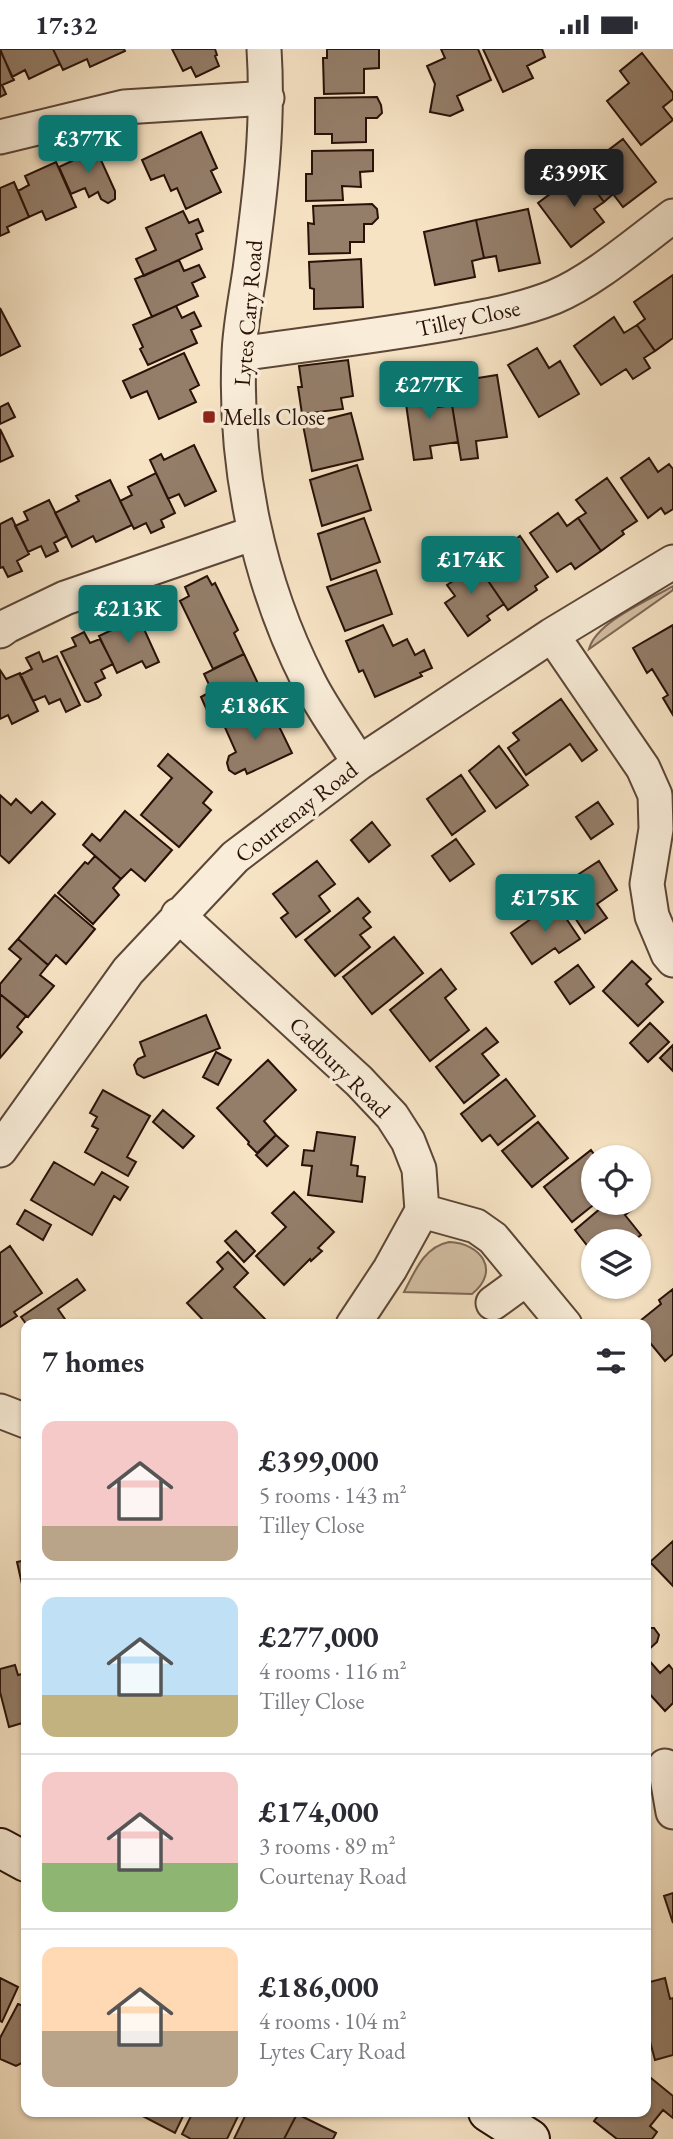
<!DOCTYPE html>
<html lang="en">
<head>
<meta charset="utf-8">
<style>
  :root { --surface:#fff; --page:#f7f7f7; --text:#2b2b33; --muted:#7c7c81; --line:#e1e1e2; --accent:#0f766e }
  body { margin:0; font-family:"EB Garamond",serif; background:var(--page); color:var(--text); height:100vh; display:flex; flex-direction:column; font-size:26px; white-space:nowrap }
  * { box-sizing:border-box; margin:0 }
  p { font-size:23px; color:var(--muted) }
  .icon { flex:none; width:38px; height:38px; fill:none; stroke:currentColor; stroke-width:2; stroke-linecap:round; stroke-linejoin:round }
  .map { position:relative; flex:1; overflow:hidden }
  .panel { position:absolute; left:21px; top:1270px; width:630px; height:798px; display:flex; flex-direction:column; background:var(--surface); border-radius:14px; box-shadow:0 2px 5px #0004 }
  .panel>* { flex:none }
  .tools { position:absolute; left:581px; top:1096px; display:grid; gap:14px }
  .tools a { display:grid; place-items:center; width:70px; height:70px; border-radius:50%; background:var(--surface); box-shadow:0 2px 5px #0004; font-size:35px }
  .price { position:absolute; translate:-50% -60px; padding:0 16px; border-radius:7px; background:var(--accent); color:#fff; font-size:23px; line-height:46px; filter:drop-shadow(0 2px 4px #0008) }
  .price::after { content:''; position:absolute; left:50%; top:42px; width:21px; height:16px; margin-left:-10px; background:inherit; clip-path:polygon(0 0,100% 0,50% 100%) }
  .price.on { background:#222; color:#fff }
  ul { padding:0; list-style:none }
  li { display:flex; align-items:center; gap:21px; height:175px; padding:0 21px }
  li+li { border-top:2px solid var(--line) }
  li span { display:grid; place-items:center; flex:none; width:196px; height:140px; border-radius:14px; color:#555 }
  li>.icon { margin-inline-start:auto }
  span .icon { width:84px; height:84px; fill:#fffc; stroke-width:1 }
  li b { font-size:30px }
  h2 { display:flex; justify-content:space-between; align-items:center; height:84px; padding:0 21px; font-size:30px }
  .status { display:flex; justify-content:space-between; align-items:center; height:49px; padding:0 35px; background:var(--surface); direction:ltr }
  .status svg { height:19px; fill:currentColor }
  .map>svg:first-child { display:block }
  .green { fill:#d3bfa4; stroke:#7e6856; stroke-width:2 }
  .building { fill:#947e6a; stroke:#291108; stroke-width:2 }
  .lines { fill:none; stroke-linecap:round; stroke-linejoin:round }
  .street-casing { stroke:#5c4637; stroke-width:37 }
  .secondary-casing { stroke:#291108; stroke-width:42 }
  .street { stroke:#f9edd9; stroke-width:33 }
  .secondary { stroke:#f9edd9; stroke-width:38 }
  .poi-dot { fill:#8f2418; stroke:#f9edd9; stroke-width:2.5 }
  .labels { text-anchor:middle; dominant-baseline:central; stroke-width:7; stroke-linejoin:round; paint-order:stroke }
  .street-label { font-size:23px; fill:#291108; stroke:#f9edd9 }
  .poi-label { font-size:23px; fill:#291108; stroke:#f9edd9; text-anchor:start }
</style>
</head>
<body>
<div class="status"><b>17:32</b><svg viewBox="0 0 49 12"><path d="M0 12V9h3v3zM5 12V6h3v6zM10 12V3h3v9zM15 12V0h3v12zM26 1h20v11H26zM47 4h2v5h-2z"/></svg></div>
<div class="map">
<svg width="673" height="2090" viewBox="0 0 673 2090">
  <rect width="100%" height="100%" fill="#f6e3c4"/>
  <filter id="stains"><feTurbulence type="fractalNoise" baseFrequency=".00286" numOctaves="4"/><feColorMatrix values="0 0 0 0 .2 0 0 0 0 .09 0 0 0 0 .02 0 0 0 .5 -.17"/></filter>
  <radialGradient id="worn" r=".72"><stop offset=".6" stop-color="#630" stop-opacity="0"/><stop offset="1" stop-color="#630" stop-opacity=".3"/></radialGradient>
  <path class="green" d="M673,537V541L589,600C596,573 649,551 673,537Z
    M449,1193C481,1194 501,1222 472,1245L404,1243C415,1222 424,1198 449,1193Z"/>
  <path class="building" d="M0,0H53L60,15L29,30L25,21L12,28Z
    M53,0H124L125,2L90,18L87,10L63,21Z
    M172,0H215L217,6L215,7L219,17L196,28L191,18L183,22Z
    M327,0H379V19L364,20V44L324,45L323,9H327Z
    M441,0H478L491,31L457,47L463,61L450,67L430,63L435,35L427,17L445,9Z
    M483,0H542L545,8L527,17L533,29L503,43Z
    M0,1L14,31L2,36L6,45L0,48Z
    M642,4L673,44V50L663,58L673,71L641,96L607,52L629,34L620,22Z
    M377,48L381,56L382,64L377,69H366V93L332,94V85H315V49Z
    M201,83L217,119L211,122L221,143L186,160L177,139L171,142L164,126L151,131L142,111Z
    M623,90L656,133L623,158L613,145L604,153L581,122Z
    M79,98L83,106L96,100L115,142V150L108,154L101,150L98,143L89,148L85,139L71,145L59,118L72,112L68,103Z
    M373,101V122L360,123L361,138L342,137L343,151L306,152V125H312V102Z
    M56,113L76,158L46,171L42,162L29,168L18,142L29,136L25,127Z
    M581,122L604,153L594,160L604,173L571,198L538,154Z
    M14,133L29,168L7,178L9,183L0,187V139Z
    M372,155L377,160L378,169L372,175H364V193H350V204L309,205L308,174L314,175L313,157Z
    M528,160L540,214L499,222L496,207L484,209L476,171Z
    M183,162L189,174L198,170L203,182L196,185L202,200L144,227L136,210L156,201L146,179Z
    M476,171L484,209L472,212L475,228L435,236L424,183Z
    M361,210L363,258L314,260V240L310,239L309,213Z
    M179,211L184,222L199,216L205,228L192,234L198,247L152,268L135,230Z
    M673,226V289L655,302L637,276L645,270L634,253Z
    M176,257L182,269L194,263L201,277L191,281L197,294L148,316L140,300L143,298L133,276Z
    M0,259L20,297L0,307Z
    M614,268L624,284L637,276L655,302L644,309L650,319L633,330L626,320L601,336L574,297Z
    M537,299L549,319L560,312L579,345L539,368L508,316Z
    M184,304L199,336L190,341L196,353L159,370L147,342L131,349L123,332Z
    M348,311L353,347L341,349L343,360L302,365L298,338H302L299,317Z
    M497,326L507,388L476,392L478,409L461,411L452,356L468,354L465,331Z
    M435,336L438,358L452,356L458,393L430,397L432,409L414,411L404,341Z
    M8,354L15,368L0,375V358Z
    M351,364L363,410L312,422L303,376Z
    M0,380L13,407L0,413Z
    M194,396L216,442L185,457L179,445L168,450L150,411L161,405L164,411Z
    M649,409L658,423L669,415L673,420V460L665,465L661,459L648,469L621,429Z
    M357,416L371,461L322,477L310,431Z
    M156,424L175,464L161,471L164,478L151,484L146,474L134,480L120,452L132,446L128,438Z
    M607,429L637,472L622,482L624,485L601,502L578,469L586,464L576,451Z
    M110,431L132,476L96,493L93,487L72,498L55,464L79,452L76,447Z
    M49,451L67,487L54,494L58,502L46,508L41,497L28,503L15,477L28,471L24,463Z
    M558,464L567,477L578,469L601,502L575,520L571,514L557,523L530,484Z
    M12,469L29,505L17,512L22,522L8,528L3,518L0,519V475Z
    M364,469L380,513L331,531L318,485Z
    M520,487L548,528L535,537L537,541L508,561L476,514L490,504L492,507Z
    M459,507L465,508L472,519L477,516L504,555L487,567L490,571L468,587L445,554L455,547L447,536L456,530L450,521V513Z
    M376,521L392,565L345,582L327,538Z
    M207,527L212,536L215,534L238,581L234,584L244,605L213,620L180,552L189,547L185,538Z
    M123,567L127,574L139,569L159,613L146,619L142,612L117,624L99,587L114,580L111,572Z
    M383,576L393,597L407,590L415,606L424,601L432,619L420,624L422,627L375,648L363,621L359,623L346,592Z
    M673,576V666L663,649L668,646L652,620L647,624L633,599Z
    M84,583L90,594L100,590L113,615L101,621L105,629L95,634L101,646L98,649L88,653L85,652L61,603L76,597L72,589Z
    M39,603L43,613L57,607L80,656L66,663L60,650L49,655L45,647L33,652L20,626L32,620L26,609Z
    M244,605L261,641L250,647L256,659L223,674L217,662L209,666L201,648L212,642L204,625Z
    M0,621L6,630L20,624L38,662L12,675L8,666L0,670Z
    M561,650L597,701L582,712L570,695L526,726L508,699L519,691L513,684Z
    M256,659L262,672L274,667L292,704L247,725L245,720L235,725L229,721L227,714L229,707L236,703L223,674Z
    M499,697L528,736L496,759L469,722Z
    M168,705L212,743L203,754L211,761L179,798L141,766L172,729L158,717Z
    M461,726L485,762L452,786L427,750Z
    M0,746L11,756L16,750L31,764L42,753L55,765L9,814L0,806Z
    M598,753L613,775L591,790L576,768Z
    M125,762L172,801L145,832L131,820L121,830L83,796L92,785L100,792Z
    M372,773L390,796L369,813L351,791Z
    M456,790L474,815L450,832L432,807Z
    M95,807L121,830L113,839L119,846L93,875L58,844L85,813L88,815Z
    M317,812L335,835L319,847L330,862L296,888L281,869L288,864L273,845Z
    M599,812L617,841L597,855L607,869L585,884L556,840Z
    M55,846L95,880L66,915L56,906L48,916L18,890Z
    M358,849L370,863L363,869L371,878L360,886L370,898L335,927L305,891Z
    M555,853L580,890L559,904L555,899L532,915L511,884Z
    M394,888L423,924L372,965L343,928Z
    M18,890L48,916L40,926L54,937L28,968L0,945V935L21,910L9,900Z
    M632,912L651,930L646,935L663,953L638,977L603,942Z
    M578,916L594,938L570,955L555,933Z
    M441,920L456,940L445,949L469,981L430,1012L390,961Z
    M0,945L26,967L17,978L22,983L0,1009Z
    M206,966L220,999L144,1029L137,1025L134,1016L138,1010L145,1007L140,993Z
    M650,974L669,993L648,1013L630,994Z
    M486,979L498,993L482,1005L499,1026L464,1054L436,1018Z
    M673,996V1022L660,1009Z
    M216,1003L231,1011L218,1036L203,1028Z
    M268,1011L296,1041L264,1072L276,1086L257,1104L248,1095L249,1093L217,1059Z
    M506,1030L535,1067L498,1096L490,1086L482,1092L461,1065Z
    M103,1041L150,1067L127,1108L136,1113L128,1127L85,1103L98,1080L92,1077L97,1068L90,1064Z
    M163,1061L194,1087L183,1099L153,1073Z
    M538,1073L568,1109L532,1138L502,1102Z
    M317,1083L355,1088L351,1116L358,1117L357,1127L365,1128L362,1153L308,1146L312,1117L302,1116L304,1101L314,1102Z
    M276,1086L288,1097L267,1117L256,1106Z
    M591,1101L596,1108H593V1122L590,1124L593,1128V1153H597L572,1173L544,1138Z
    M54,1113L94,1136L102,1123L128,1138L120,1151L114,1147L92,1186L31,1151Z
    M294,1143L334,1183L318,1199L322,1202L311,1212L310,1210L284,1236L256,1207L286,1178L272,1164Z
    M608,1153H636L638,1156L625,1166L641,1186L633,1192H593V1204L575,1181Z
    M25,1161L51,1176L43,1191L17,1175Z
    M236,1182L255,1202L244,1213L225,1192Z
    M10,1197L42,1244L14,1263L17,1267L0,1278V1204Z
    M228,1203L248,1224L234,1238L266,1271L262,1276H204L202,1274L204,1272L187,1254L223,1220L217,1213Z
    M77,1230L85,1241L58,1260L69,1276H27L21,1268Z
    M673,1240V1305L665,1312L646,1289V1276H635L661,1255L659,1251Z
    M673,1492V1537L650,1513Z
    M26,1511V1553L17,1513Z
    M646,1579H654L659,1586L657,1593L646,1603Z
    M646,1608L660,1624L669,1616L673,1621V1654L665,1662L646,1641Z
    M15,1616L18,1626L26,1624V1673L9,1678L0,1643V1620Z
    M673,1844V1874L664,1847Z
    M0,1929L18,1938L2,1973L0,1972Z
    M665,1929L670,1950L673,1949V2006L655,2011L646,1978V1934Z
    M18,1955L26,1958V2012L16,2017L0,2010V1989Z
    M646,2025L673,2047V2069L663,2061L650,2077L657,2083L652,2090H617L594,2072L601,2063H646Z
    M135,2063H185L175,2084Z
    M193,2063H240L227,2090H191L182,2085Z
    M247,2063H294L297,2065L284,2090H234Z
    M297,2065L336,2084L333,2090H284Z"/>
  <g class="lines">
    <g class="street-casing">
      <path id="street" d="M264,0C269,77 260,146 250,221C246,249 240,277 239,305C234,417 258,533 309,633C323,661 343,687 359,714
        M0,88L124,58L267,49
        M239,305C308,295 377,287 445,275C482,268 519,262 554,248C593,232 638,193 673,167
        M0,582L7,577L65,549L254,484
        M552,586L643,719L655,746L656,780L647,835L652,867L668,905L673,911
        M178,866L359,1032L392,1067L408,1092L419,1120L422,1162L390,1220L353,1276
        M0,1101L128,922L235,808L359,714L552,586L673,513
        M422,1162L476,1177L493,1189L565,1276
        M493,1254L526,1230
        M0,1362L26,1372
        M665,1717L673,1763"/>
    </g>
    <g class="secondary-casing">
      <path id="secondary" d="M0,1799L26,1813
        M488,2063L530,2090"/>
    </g>
    <use href="#street" class="street"/>
    <use href="#secondary" class="secondary"/>
  </g>
  <rect class="poi-dot" x="202" y="361" width="14" height="14" rx="3.5"/>
  <g class="labels">
    <g class="street-label">
      <text transform="translate(248 264) rotate(-85)">Lytes Cary Road</text>
      <text transform="translate(468 269) rotate(-12)">Tilley Close</text>
      <text transform="translate(296 763) rotate(-38)">Courtenay Road</text>
      <text transform="translate(340 1018) rotate(45)">Cadbury Road</text>
    </g>
    <g class="poi-label">
      <text x="223" y="368">Mells Close</text>
    </g>
  </g>
  <rect width="100%" height="100%" filter="url(#stains)"/>
  <rect width="100%" height="100%" fill="url(#worn)"/>
</svg>
<div class="tools">
<a><svg class="icon" aria-label="locate" viewBox="0 0 24 24"><circle cx="12" cy="12" r="6"/><path d="M12 2v4M12 18v4M2 12h4M18 12h4"/></svg></a>
<a><svg class="icon" aria-label="layers" viewBox="0 0 24 24"><path d="M12 4l9 5-9 5-9-5zM3 14l9 5 9-5"/></svg></a>
</div>
<b class="price" style="left:88px;top:126px">£377K</b>
<b class="price on" style="left:574px;top:160px">£399K</b>
<b class="price" style="left:429px;top:372px">£277K</b>
<b class="price" style="left:471px;top:547px">£174K</b>
<b class="price" style="left:128px;top:596px">£213K</b>
<b class="price" style="left:255px;top:693px">£186K</b>
<b class="price" style="left:545px;top:885px">£175K</b>
<section class="panel">
<h2>7 homes<svg class="icon" aria-label="filters" viewBox="0 0 24 24"><path d="M4 7h16M4 17h16"/><circle cx="9" cy="7" r="2"/><circle cx="15" cy="17" r="2"/></svg></h2>
<ul>
<li><span style="background:linear-gradient(#f6c9c9 75%,#b9a48a 0)"><svg class="icon" aria-label="home" viewBox="0 0 24 24"><path d="M3 11l9-7 9 7M6 9v11h12V9"/></svg></span><div><b>£399,000</b><p>5 rooms · 143 m²</p><p>Tilley Close</p></div></li>
<li><span style="background:linear-gradient(#bfe0f5 70%,#c2b280 0)"><svg class="icon" aria-label="home" viewBox="0 0 24 24"><path d="M3 11l9-7 9 7M6 9v11h12V9"/></svg></span><div><b>£277,000</b><p>4 rooms · 116 m²</p><p>Tilley Close</p></div></li>
<li><span style="background:linear-gradient(#f6c9c9 65%,#8fb573 0)"><svg class="icon" aria-label="home" viewBox="0 0 24 24"><path d="M3 11l9-7 9 7M6 9v11h12V9"/></svg></span><div><b>£174,000</b><p>3 rooms · 89 m²</p><p>Courtenay Road</p></div></li>
<li><span style="background:linear-gradient(#ffd9b3 60%,#b9a48a 0)"><svg class="icon" aria-label="home" viewBox="0 0 24 24"><path d="M3 11l9-7 9 7M6 9v11h12V9"/></svg></span><div><b>£186,000</b><p>4 rooms · 104 m²</p><p>Lytes Cary Road</p></div></li>
</ul>
</section>
</div>
</body>
</html>
